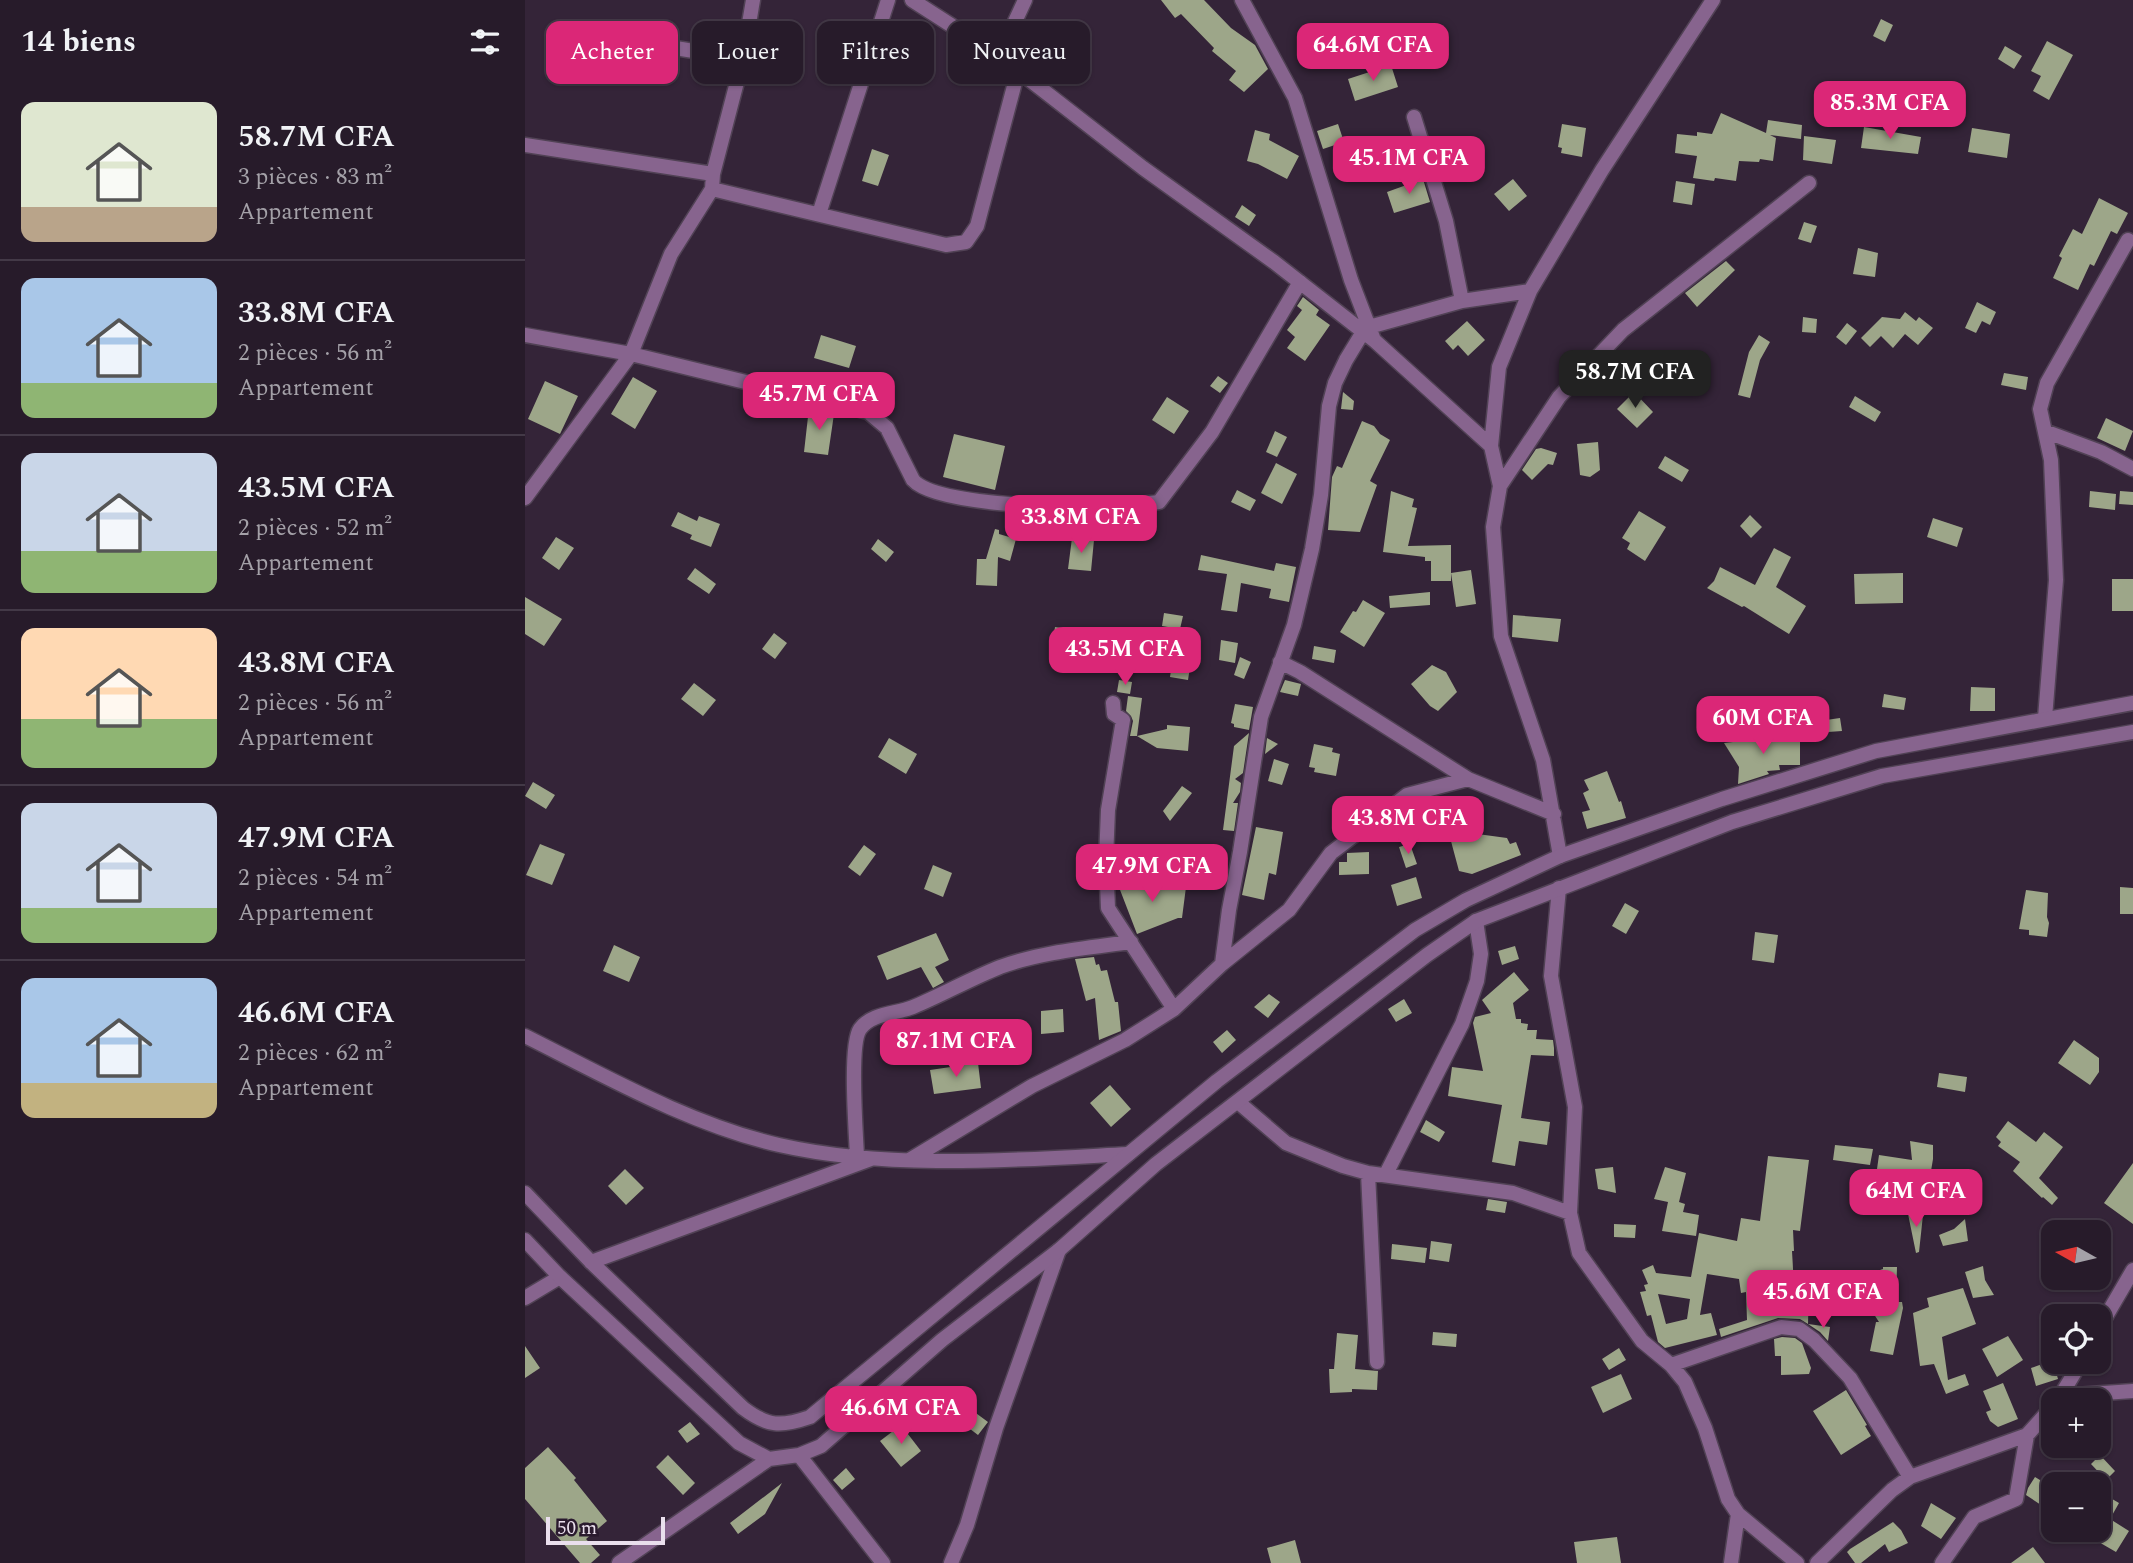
<!DOCTYPE html>
<html lang="fr">
<head>
<meta charset="utf-8">
<style>
  :root { --surface:#271b2a; --page:#332836; --text:#f1f3f6; --muted:#a4a1a8; --line:#433947; --accent:#db2777 }
  body { margin:0; font-family:Spectral,serif; background:var(--page); color:var(--text); height:100vh; display:flex; flex-direction:column; font-size:26px; white-space:nowrap }
  * { box-sizing:border-box; margin:0 }
  p { font-size:23px; color:var(--muted) }
  .icon { flex:none; width:38px; height:38px; fill:none; stroke:currentColor; stroke-width:2; stroke-linecap:round; stroke-linejoin:round }
  .map { position:relative; flex:1; overflow:hidden }
  .side { display:flex; flex-direction:column; background:var(--surface); width:525px }
  .side>* { flex:none }
  .hud { position:absolute; left:21px; top:21px; width:665px; height:63px; display:flex; gap:14px }
  .needle { width:46px; rotate:278deg }
  .buttons { position:absolute; left:1516px; top:1220px; display:grid; gap:14px }
  .buttons a { display:grid; place-items:center; width:70px; height:70px; border-radius:14px; background:var(--surface); box-shadow:0 2px 5px #0004,0 0 0 2px var(--line); font-size:35px }
  .scale { position:absolute; left:21px; bottom:18px; width:119px; box-sizing:border-box; padding-left:7px; border:4px solid #eadfed; border-top:0; font-size:19px; line-height:24px; white-space:nowrap; color:#eadfed; -webkit-text-stroke:5px #2a1a2e; paint-order:stroke }
  .price { position:absolute; translate:-50% -60px; padding:0 16px; border-radius:14px; background:var(--accent); color:#fff; font-size:23px; line-height:46px; filter:drop-shadow(0 2px 4px #0008) }
  .price::after { content:''; position:absolute; left:50%; top:42px; width:21px; height:16px; margin-left:-10px; background:inherit; clip-path:polygon(0 0,100% 0,50% 100%) }
  .price.selected { background:#222; color:#fff }
  ul { padding:0; list-style:none }
  li { display:flex; align-items:center; gap:21px; height:175px; padding:0 21px }
  li+li { border-top:2px solid var(--line) }
  li span { display:grid; place-items:center; flex:none; width:196px; height:140px; border-radius:14px; color:#555 }
  li>.icon { margin-inline-start:auto }
  span .icon { width:84px; height:84px; fill:#fffc; stroke-width:1 }
  li b { font-size:30px }
  h2 { display:flex; justify-content:space-between; align-items:center; height:84px; padding:0 21px; font-size:30px }
  .chip { padding:0 24px; border-radius:14px; background:var(--surface); box-shadow:0 2px 5px #0004,0 0 0 2px var(--line); font-size:24px; line-height:63px }
  .chip.selected { background:var(--accent); color:#fff }
  main { display:flex; flex:1; min-height:0 }
  .map>svg:first-child { display:block }
  .building { fill:#9da689; fill-rule:evenodd }
  .lines { fill:none; stroke-linecap:round; stroke-linejoin:round }
  .minor-casing { stroke:#514255; stroke-width:17 }
  .tertiary-casing { stroke:#514255; stroke-width:17 }
  .minor { stroke:#87648e; stroke-width:14 }
  .tertiary { stroke:#87648e; stroke-width:14 }
</style>
</head>
<body>
<main>
<section class="side">
<h2>14 biens<svg class="icon" aria-label="filters" viewBox="0 0 24 24"><path d="M4 7h16M4 17h16"/><circle cx="9" cy="7" r="2"/><circle cx="15" cy="17" r="2"/></svg></h2>
<ul>
<li><span style="background:linear-gradient(#dfe7d0 75%,#b9a48a 0)"><svg class="icon" aria-label="home" viewBox="0 0 24 24"><path d="M3 11l9-7 9 7M6 9v11h12V9"/></svg></span><div><b>58.7M CFA</b><p>3 pièces · 83 m²</p><p>Appartement</p></div></li>
<li><span style="background:linear-gradient(#a9c7e8 75%,#8fb573 0)"><svg class="icon" aria-label="home" viewBox="0 0 24 24"><path d="M3 11l9-7 9 7M6 9v11h12V9"/></svg></span><div><b>33.8M CFA</b><p>2 pièces · 56 m²</p><p>Appartement</p></div></li>
<li><span style="background:linear-gradient(#c9d6e8 70%,#8fb573 0)"><svg class="icon" aria-label="home" viewBox="0 0 24 24"><path d="M3 11l9-7 9 7M6 9v11h12V9"/></svg></span><div><b>43.5M CFA</b><p>2 pièces · 52 m²</p><p>Appartement</p></div></li>
<li><span style="background:linear-gradient(#ffd9b3 65%,#8fb573 0)"><svg class="icon" aria-label="home" viewBox="0 0 24 24"><path d="M3 11l9-7 9 7M6 9v11h12V9"/></svg></span><div><b>43.8M CFA</b><p>2 pièces · 56 m²</p><p>Appartement</p></div></li>
<li><span style="background:linear-gradient(#c9d6e8 75%,#8fb573 0)"><svg class="icon" aria-label="home" viewBox="0 0 24 24"><path d="M3 11l9-7 9 7M6 9v11h12V9"/></svg></span><div><b>47.9M CFA</b><p>2 pièces · 54 m²</p><p>Appartement</p></div></li>
<li><span style="background:linear-gradient(#a9c7e8 75%,#c2b280 0)"><svg class="icon" aria-label="home" viewBox="0 0 24 24"><path d="M3 11l9-7 9 7M6 9v11h12V9"/></svg></span><div><b>46.6M CFA</b><p>2 pièces · 62 m²</p><p>Appartement</p></div></li>
</ul>
</section>
<div class="map">
<svg width="1608" height="1563" viewBox="0 0 1608 1563">
  <rect width="100%" height="100%" fill="#342438"/>
  <path class="building" d="M636,0H679L706,28L730,45L743,69L719,92L704,80L711,71L687,51L689,48L656,14L650,18Z
    M1356,19L1368,25L1360,42L1348,36Z
    M1522,41L1548,55L1524,100L1508,91L1516,76L1506,71Z
    M1480,46L1497,56L1489,69L1473,59Z
    M866,65L873,87L830,101L823,79Z
    M1196,113L1241,133L1243,120L1277,125L1276,139L1245,135L1251,138L1248,161L1235,159L1234,162L1214,161L1211,181L1190,178L1189,181L1168,178L1172,156L1150,153L1152,134L1172,136V132L1187,134Z
    M813,124L819,142L798,149L792,131Z
    M1037,124L1061,128L1057,157L1036,153L1037,148L1033,147Z
    M1339,127L1396,137L1393,154L1336,148Z
    M1447,128L1485,134L1482,158L1443,152Z
    M730,130L745,134L744,140L774,156L762,179L733,164L722,161Z
    M1279,136L1311,140L1307,164L1278,160Z
    M347,149L364,155L353,186L337,181Z
    M898,179L905,202L869,213L862,192Z
    M988,179L1002,196L984,211L969,194Z
    M1151,181L1170,184L1167,205L1148,202Z
    M1574,198L1603,213L1592,234L1586,231L1569,266L1565,264L1553,290L1528,278L1537,258L1534,256L1548,229L1557,234Z
    M717,205L731,215L724,226L710,217Z
    M1279,222L1292,226L1286,243L1273,239Z
    M1333,248L1353,253L1350,277L1328,274Z
    M1201,261L1210,270L1172,307L1160,293Z
    M778,297L794,310L791,315L805,325L780,361L762,348L770,337L762,330L777,310L772,306Z
    M1452,302L1471,312L1465,325L1457,321L1451,333L1440,328Z
    M1380,312L1391,321L1394,317L1408,328L1393,345L1380,334L1368,348L1356,336L1345,347L1336,338L1357,317L1375,319Z
    M1278,317L1292,319L1291,333L1277,332Z
    M942,321L960,340L943,356L933,345L928,350L920,341Z
    M1322,323L1332,331L1321,345L1311,337Z
    M296,335L331,346L324,368L289,358Z
    M1234,335L1245,342L1235,360L1225,398L1213,395L1224,352Z
    M1479,373L1503,377L1501,390L1476,385Z
    M693,376L703,383L695,393L685,386Z
    M108,377L132,391L110,429L86,414Z
    M20,381L53,396L35,434L3,419Z
    M818,392L829,401L828,410L816,409Z
    M1109,392L1128,412L1112,428L1092,409Z
    M1330,396L1356,412L1350,422L1324,407Z
    M642,397L664,411L649,434L627,420Z
    M284,408L309,414L303,455L279,452Z
    M1581,418L1608,431L1600,451L1572,438Z
    M837,421L849,426L855,434L865,440L845,481L852,485L835,532L803,530L807,477L812,466L817,468Z
    M750,431L762,437L752,457L741,452Z
    M429,434L480,446L470,490L418,477Z
    M1073,442L1075,470L1065,477L1055,475L1052,444Z
    M1016,448L1032,453L1028,465L1023,464L1007,480L997,470L1011,449Z
    M1140,456L1164,470L1157,482L1133,468Z
    M751,463L772,474L757,504L736,493Z
    M712,490L731,500L725,511L706,502Z
    M866,491L889,499L887,507L892,508L883,546L926,545V581H906V561H900V557L858,552Z
    M1565,491L1591,494L1590,510L1564,507Z
    M1595,491L1608,492V505L1594,504Z
    M1114,511L1141,527L1120,561L1102,549L1105,543L1097,538Z
    M153,512L172,521L174,516L195,524L186,547L165,539L167,535L146,526Z
    M1225,515L1237,527L1226,538L1215,526Z
    M1408,518L1438,528L1432,547L1402,537Z
    M470,529L474,530V534L491,539L485,561L473,557L472,586L451,585L452,559H461Z
    M31,537L49,548L34,570L17,558Z
    M547,538L569,540L566,571L543,569Z
    M353,539L369,552L361,562L346,549Z
    M1249,548L1266,557L1251,587L1281,606L1264,634L1219,606L1217,607L1182,588L1189,581L1195,567L1230,585Z
    M676,555L749,571L751,563L771,567L764,602L744,598L746,589L716,583L712,612L696,610L702,574L673,570Z
    M170,568L191,584L184,594L162,579Z
    M946,570L951,604L931,607L926,573Z
    M1378,573V603L1330,604L1329,574Z
    M1587,579H1608V611H1587Z
    M905,592V605L865,608L864,596Z
    M0,597L37,619L19,646L0,634Z
    M838,600L860,613L839,647L815,632L828,611L831,612Z
    M639,613L658,616L655,629L637,626Z
    M988,615L1036,619L1033,642L987,637Z
    M530,627L544,629L541,649L527,647Z
    M249,633L262,643L250,659L237,649Z
    M696,640L713,643L710,663L694,660Z
    M789,646L811,650L809,663L787,659Z
    M715,657L726,662L719,679L709,675Z
    M647,664L665,667L663,680L645,677Z
    M907,665L921,672L932,692L913,711L905,706L886,684Z
    M594,680L607,682L605,694L592,692Z
    M760,680L776,684L773,696L755,692Z
    M169,683L191,700L178,716L156,699Z
    M1446,687L1470,688V711H1445Z
    M1359,694L1381,698L1379,710L1357,707Z
    M603,696L617,698L612,736L642,729V725L665,727L663,751L632,748L612,736H605L608,721L606,716L601,711Z
    M710,704L728,707L724,730L709,727V724L706,723Z
    M1315,718L1317,731L1303,732L1301,720Z
    M724,733L718,773L710,779L716,783L715,792L708,803H713L709,831L698,830L709,746Z
    M364,738L392,754L381,774L353,757Z
    M742,738L753,744L740,754Z
    M1244,738L1275,740V765H1254L1255,770L1242,771L1244,774L1213,784L1214,767L1199,743Z
    M789,744L808,748L807,752L815,754L811,776L789,772L790,768L784,767Z
    M749,759L764,764L757,785L743,781Z
    M1082,771L1094,802L1096,801L1101,818L1062,829L1057,812L1065,810L1058,793L1064,790L1059,780Z
    M8,782L30,795L21,809L0,796Z
    M657,786L667,793L645,821L638,811Z
    M895,802L900,820L907,818L911,833L882,840L874,813L883,807Z
    M731,827L758,832L751,875L744,873L739,900L717,895Z
    M923,830L982,838L985,844L991,842L996,855L947,874L934,871Z
    M15,844L40,854L27,885L1,875Z
    M885,844L892,864L881,868L874,847Z
    M339,845L351,854L335,876L323,867Z
    M844,852V874L814,875V862H822V853Z
    M408,865L427,873L418,897L399,889Z
    M891,877L897,898L872,906L866,885Z
    M607,881L661,887L657,918H653L612,934L592,882L607,884Z
    M1595,887L1608,888V914H1595Z
    M1501,890L1523,893L1522,917L1524,923L1522,937L1504,935V930L1494,929Z
    M1100,903L1114,911L1101,934L1087,926Z
    M1230,932L1253,935L1249,963L1227,960Z
    M411,933L424,960L410,967L419,982L408,988L396,967L362,980L352,956Z
    M89,945L115,957L104,982L78,971Z
    M990,946L994,959L977,965L973,951Z
    M569,957L571,965L574,964L576,971L582,970L590,1002H593L596,1031L574,1040L570,998L561,1001L550,959Z
    M989,972L1004,990L988,1003L991,1019H996V1023L1003,1024L1002,1030H1012L1011,1039L1028,1040L1029,1048V1056L1006,1055L996,1118L1025,1122L1022,1145L994,1141L990,1166L967,1162L977,1105L923,1096L927,1067L958,1071L948,1023L950,1017L966,1013L957,1000Z
    M744,994L755,1002L743,1018L729,1007Z
    M879,999L887,1013L871,1022L863,1009Z
    M538,1009L539,1032L516,1034V1011Z
    M702,1030L711,1040L697,1053L688,1042Z
    M1549,1040L1574,1058V1072L1565,1085L1533,1063Z
    M453,1063L456,1088L409,1094L405,1070Z
    M1414,1073L1442,1077L1440,1092L1412,1087Z
    M585,1085L606,1109L586,1127L565,1103Z
    M901,1120L920,1132L914,1142L895,1132Z
    M1483,1121L1511,1142L1519,1132L1538,1147L1514,1178L1533,1198L1527,1205L1518,1197L1517,1198L1488,1171L1495,1162L1473,1146L1476,1142L1471,1137Z
    M1385,1141L1408,1145V1159L1405,1177L1352,1169L1354,1155L1387,1160Z
    M1310,1145L1348,1149L1345,1165L1308,1160Z
    M1243,1156L1284,1160L1275,1231L1268,1230L1269,1251H1267L1269,1286H1284L1283,1324L1275,1319L1253,1318L1196,1337L1194,1329L1222,1320L1221,1292L1216,1293L1214,1279L1182,1274L1175,1315L1186,1313L1192,1335L1140,1348L1133,1342L1126,1315L1122,1316L1115,1292L1121,1291L1119,1285L1123,1284L1117,1270L1128,1265L1131,1273L1166,1277L1174,1233L1212,1241L1216,1218L1235,1221ZM1133,1294L1165,1299L1162,1319L1141,1324Z
    M1608,1163V1224L1579,1203Z
    M1088,1167L1091,1193L1073,1189L1070,1169Z
    M1140,1167L1161,1173L1154,1202L1160,1204L1158,1212L1174,1215L1171,1236L1137,1231L1143,1202L1129,1199Z
    M100,1169L119,1188L101,1205L83,1186Z
    M963,1199L982,1202L980,1213L961,1210Z
    M1383,1214L1398,1215L1394,1252L1391,1253Z
    M1440,1219L1443,1241L1418,1246L1414,1235L1429,1229Z
    M1089,1224L1111,1225L1110,1238L1089,1237Z
    M906,1241L927,1244L924,1262L904,1259Z
    M867,1244L902,1248L900,1263L866,1259Z
    M1458,1266L1460,1280L1469,1295L1448,1298L1440,1272Z
    M1358,1267H1372L1371,1302H1377L1378,1308L1368,1355L1345,1351L1351,1322H1354L1341,1302L1348,1297L1340,1275L1358,1269Z
    M1438,1288L1451,1324L1417,1337L1423,1380L1440,1374L1444,1385L1421,1394L1409,1364L1395,1366L1388,1313L1404,1307L1402,1298Z
    M1283,1324L1305,1327L1303,1341L1295,1332Z
    M908,1332L932,1334L931,1347L907,1345Z
    M812,1333L833,1335L830,1369L853,1371L852,1390L827,1389V1392L805,1393L804,1369H809Z
    M1483,1336L1498,1360L1472,1377L1457,1349Z
    M1257,1337L1270,1338L1277,1343L1286,1368L1284,1374L1256,1375V1356H1250L1249,1339Z
    M0,1346L15,1368L0,1378Z
    M1094,1348L1101,1360L1084,1370L1077,1359Z
    M1520,1363L1529,1365L1533,1379L1511,1386L1506,1368Z
    M1096,1374L1107,1399L1078,1413L1066,1387Z
    M1478,1383L1493,1419L1473,1427L1465,1421L1461,1412L1466,1410L1458,1391Z
    M417,1388L463,1422L453,1435L408,1401Z
    M1321,1390L1342,1425L1340,1426L1346,1436L1316,1455L1288,1411Z
    M165,1422L175,1434L162,1443L153,1431Z
    M376,1425L396,1451L376,1467L355,1441Z
    M23,1447L51,1478L49,1480L82,1521L61,1539L75,1555L66,1563H55L0,1499V1468Z
    M143,1455L170,1483L158,1495L131,1467Z
    M1575,1455L1590,1471L1581,1480L1566,1464Z
    M321,1468L330,1479L317,1490L308,1480Z
    M1510,1477L1528,1488L1516,1505L1501,1495L1503,1488Z
    M257,1483L240,1514L213,1534L205,1523Z
    M1577,1493L1594,1503L1585,1519L1604,1531L1591,1552L1553,1530H1573V1500Z
    M1406,1503L1431,1518L1416,1539L1396,1526Z
    M1368,1522L1376,1530L1383,1543L1364,1552L1360,1544L1336,1563H1330L1322,1552L1325,1549Z
    M1092,1537L1096,1563H1052L1049,1542Z
    M770,1540L776,1563H746L742,1548Z
    M1508,1547L1520,1563H1486Z"/>
  <g class="lines">
    <g class="minor-casing">
      <path id="minor" d="M387,0L474,56L618,168L749,262L850,341L966,446
        M717,0L770,98L826,280L849,340
        M62,29L101,40L218,59
        M474,56L500,0
        M889,117L921,221L937,301
        M0,145L188,174
        M187,189L421,245L441,242L452,226L493,71
        M294,214L363,0
        M844,327L937,301L1005,291
        M0,335L106,354L343,412L362,428L388,480C410,505 532,507 569,508C590,508 613,504 634,502L687,432L775,282
        M1522,432L1576,452L1608,469
        M975,486L1034,397L1098,330L1284,183
        M0,498L106,354L146,254L187,189L188,174L218,59L228,0
        M755,662L775,672L943,779L1029,814
        M588,703L589,714L598,720L583,810L581,859L583,908L649,1009
        M1520,718L1531,580L1526,460L1515,409L1522,383L1603,240
        M1035,856L1018,760L976,636L968,527L975,486L966,446L974,367L1005,291L1077,170L1188,0
        M1034,888L1026,976L1050,1107L1045,1213L1054,1253L1117,1341L1146,1365L1160,1382L1180,1428L1203,1499L1213,1514L1272,1563
        M697,964L704,910L715,852L736,717L769,625L787,549L796,495L804,406L810,383L821,360L838,332
        M0,1036C80,1076 166,1125 254,1145C364,1170 490,1160 603,1154
        M713,1102L761,1143L818,1166L843,1173L988,1193L1045,1213
        M332,1156C331,1133 324,1045 335,1029C346,1013 371,1014 388,1007C417,995 445,979 475,967C516,952 563,948 606,942
        M386,1159L507,1086L600,1040L649,1009L697,964L764,910L806,853L882,795L943,779
        M843,1173L852,1362
        M861,1174L937,1024L952,981L956,954L951,921
        M66,1262L346,1159
        M0,1298L35,1277
        M1573,1330L1608,1270
        M1146,1365L1256,1327L1274,1329L1289,1340L1325,1378L1385,1477
        M1536,1396L1608,1391
        M1533,1400L1556,1362
        M426,1563L442,1525L471,1428L534,1250
        M1206,1563L1213,1514
        M1292,1563L1367,1490L1385,1477L1502,1435L1528,1406
        M1417,1563L1449,1517L1491,1499L1502,1435"/>
    </g>
    <g class="tertiary-casing">
      <path id="tertiary" d="M0,1193L66,1262L218,1408C243,1427 256,1427 285,1417L692,1081L890,930L941,900L1035,856L1197,799L1351,751L1608,703
        M0,1240L35,1277L214,1443L244,1459L274,1455L296,1446L417,1340L534,1250L631,1164L902,955L951,921L1207,822L1357,776L1608,732
        M274,1455L358,1563
        M94,1563L244,1459"/>
    </g>
    <use href="#minor" class="minor"/>
    <use href="#tertiary" class="tertiary"/>
  </g>
</svg>
<div class="buttons">
<a><svg class="needle" viewBox="-14 -14 28 28"><path d="M0-13l5 13h-10z" fill="#e53935"/><path d="M0 13l5-13h-10z" fill="#a4a1a8"/></svg></a>
<a><svg class="icon" aria-label="locate" viewBox="0 0 24 24"><circle cx="12" cy="12" r="6"/><path d="M12 2v4M12 18v4M2 12h4M18 12h4"/></svg></a>
<a>+</a>
<a>−</a>
</div>
<div class="scale">50 m</div>
<b class="price" style="left:848px;top:83px">64.6M CFA</b>
<b class="price" style="left:1365px;top:141px">85.3M CFA</b>
<b class="price" style="left:884px;top:196px">45.1M CFA</b>
<b class="price selected" style="left:1110px;top:410px">58.7M CFA</b>
<b class="price" style="left:294px;top:432px">45.7M CFA</b>
<b class="price" style="left:556px;top:555px">33.8M CFA</b>
<b class="price" style="left:600px;top:687px">43.5M CFA</b>
<b class="price" style="left:1238px;top:756px">60M CFA</b>
<b class="price" style="left:883px;top:856px">43.8M CFA</b>
<b class="price" style="left:627px;top:904px">47.9M CFA</b>
<b class="price" style="left:431px;top:1079px">87.1M CFA</b>
<b class="price" style="left:1391px;top:1229px">64M CFA</b>
<b class="price" style="left:1298px;top:1330px">45.6M CFA</b>
<b class="price" style="left:376px;top:1446px">46.6M CFA</b>
<div class="hud">
<a class="chip selected">Acheter</a>
<a class="chip">Louer</a>
<a class="chip">Filtres</a>
<a class="chip">Nouveau</a>
</div>
</div>
</main>
</body>
</html>
